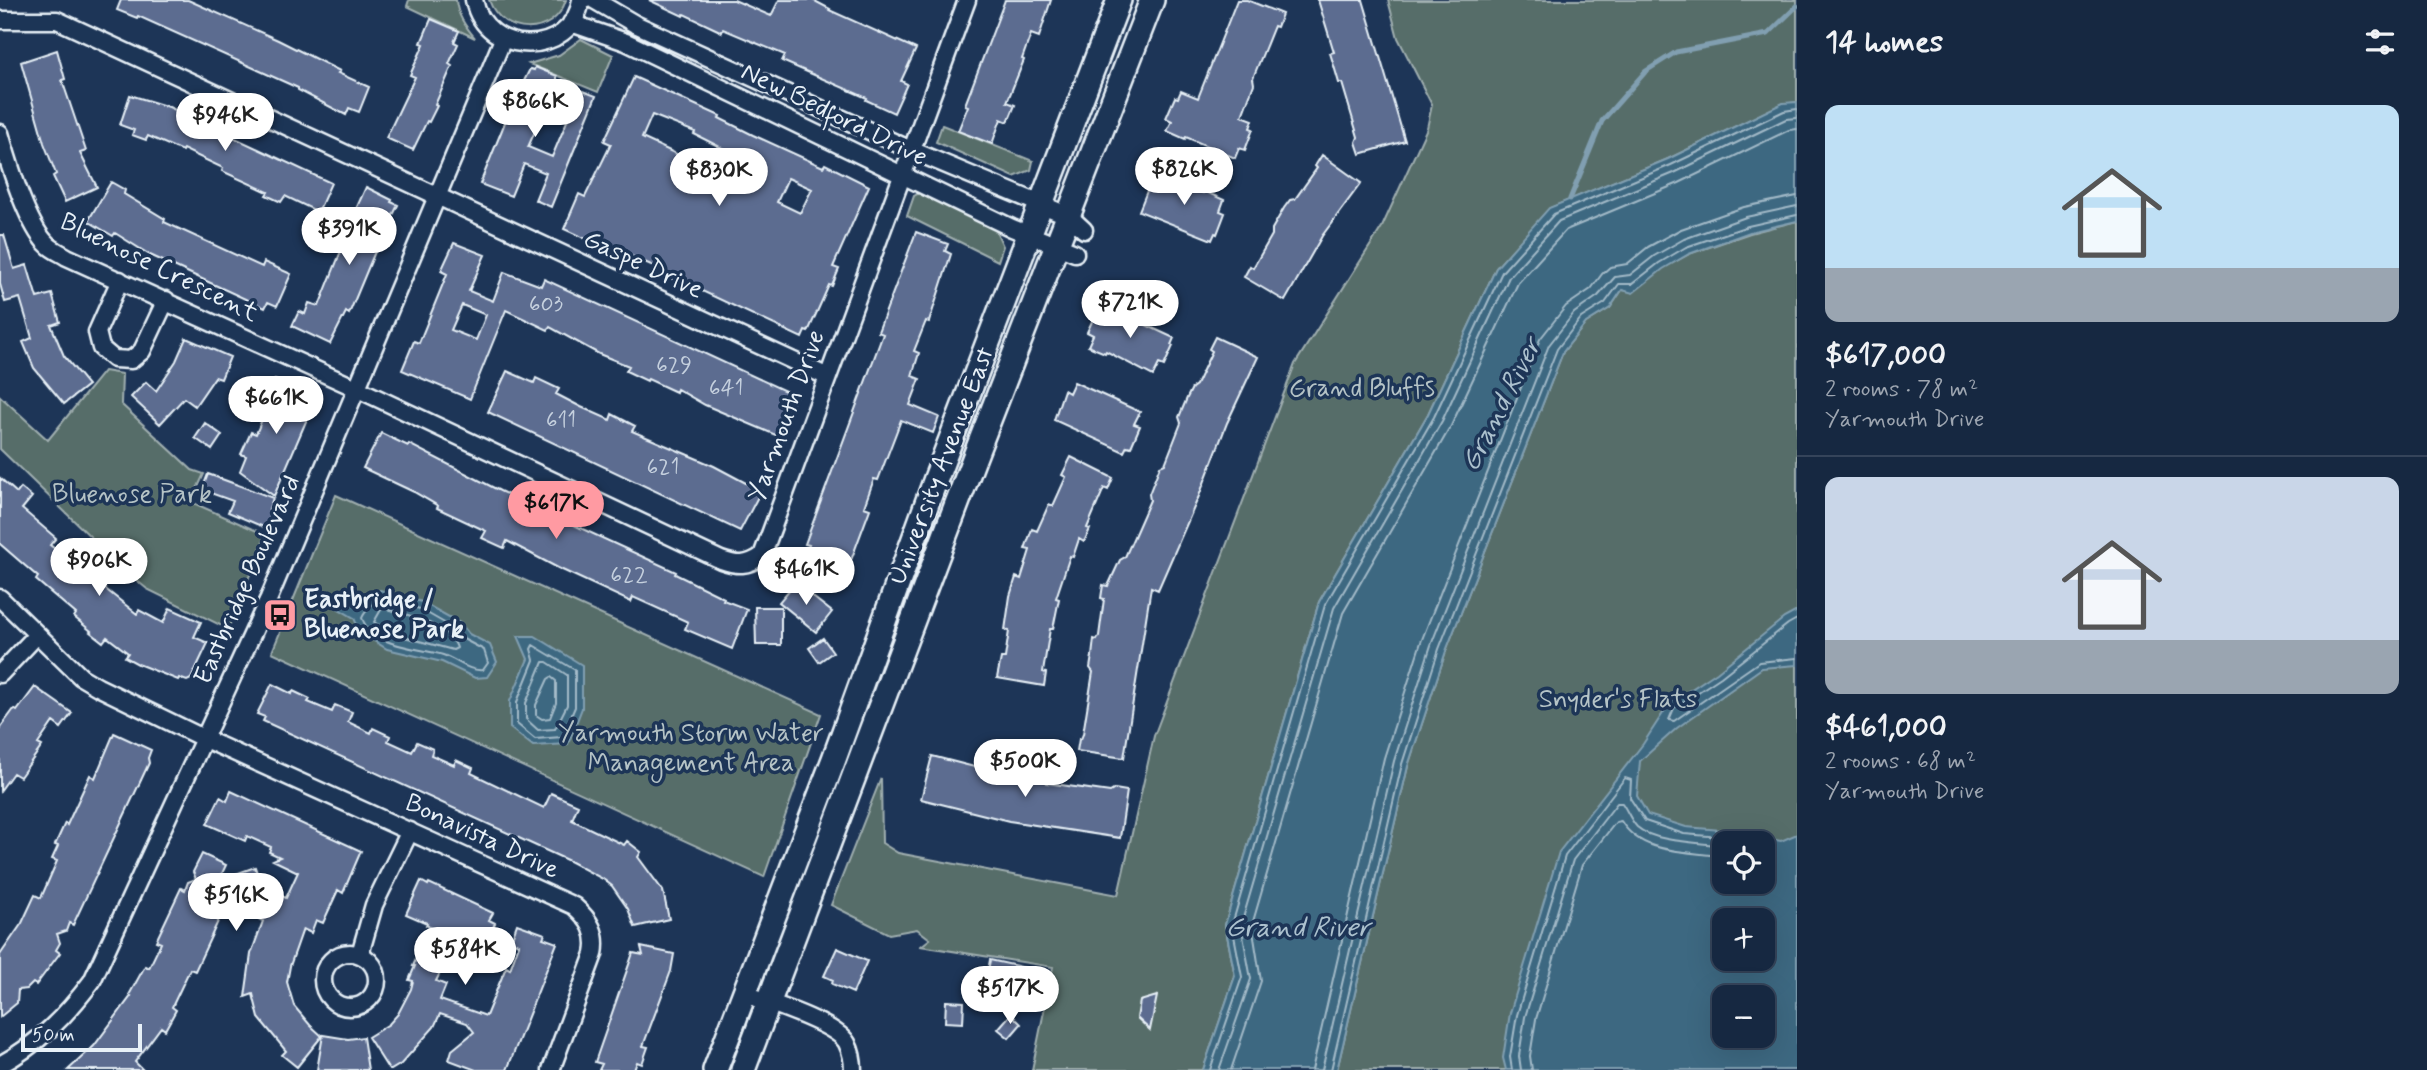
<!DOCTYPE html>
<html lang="en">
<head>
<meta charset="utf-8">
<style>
  :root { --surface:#162841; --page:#1f3048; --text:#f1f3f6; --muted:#9ea6b1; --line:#35445a; --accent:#ff9aa2 }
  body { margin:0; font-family:Mynerve,sans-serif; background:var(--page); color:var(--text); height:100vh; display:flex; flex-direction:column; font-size:26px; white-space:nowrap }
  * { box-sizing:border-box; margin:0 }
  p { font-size:23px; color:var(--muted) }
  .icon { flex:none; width:38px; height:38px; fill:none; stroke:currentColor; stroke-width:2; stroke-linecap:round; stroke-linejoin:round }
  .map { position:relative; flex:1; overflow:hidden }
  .panel { display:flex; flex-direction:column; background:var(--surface); width:630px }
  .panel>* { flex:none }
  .controls { position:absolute; left:1712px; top:831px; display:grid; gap:14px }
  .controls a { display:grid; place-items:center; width:63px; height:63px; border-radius:14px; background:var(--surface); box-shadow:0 7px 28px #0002,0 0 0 2px var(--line); font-size:35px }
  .scale { position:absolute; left:21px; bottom:18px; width:121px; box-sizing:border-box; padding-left:7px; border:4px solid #e8f1f8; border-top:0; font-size:19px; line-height:24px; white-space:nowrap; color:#e8f1f8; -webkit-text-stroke:5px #1d3557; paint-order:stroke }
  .price { position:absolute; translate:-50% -60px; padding:0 16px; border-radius:24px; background:#fff; color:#222; font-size:23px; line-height:46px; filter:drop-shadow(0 2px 4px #0008) }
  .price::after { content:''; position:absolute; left:50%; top:42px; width:21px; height:16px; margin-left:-10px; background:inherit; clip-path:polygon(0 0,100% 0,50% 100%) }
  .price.on { background:var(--accent); color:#111 }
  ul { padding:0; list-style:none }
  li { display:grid; align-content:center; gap:14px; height:371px; padding:0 28px }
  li+li { border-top:2px solid var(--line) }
  li span { display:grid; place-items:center; height:217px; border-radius:14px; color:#555 }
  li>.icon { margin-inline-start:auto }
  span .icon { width:126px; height:126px; fill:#fffc; stroke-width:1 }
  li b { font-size:30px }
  h2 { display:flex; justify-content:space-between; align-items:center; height:84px; padding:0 28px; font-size:30px }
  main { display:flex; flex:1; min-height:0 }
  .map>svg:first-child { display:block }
  .green { fill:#576d69; stroke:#a0afb0; stroke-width:2; fill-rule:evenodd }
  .water { fill:#3c6881; stroke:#819fb1; stroke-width:2; fill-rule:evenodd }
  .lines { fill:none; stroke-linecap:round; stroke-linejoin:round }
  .shore { stroke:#a3bac8; stroke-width:2 }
  .stream { stroke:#819fb1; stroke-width:5 }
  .building { fill:#5c6c90; stroke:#e8f1f8; stroke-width:2; fill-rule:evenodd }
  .minor-casing { stroke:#e8f1f8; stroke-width:21 }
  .secondary-casing { stroke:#e8f1f8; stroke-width:28 }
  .minor { stroke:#1d3557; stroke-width:16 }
  .secondary { stroke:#1d3557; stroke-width:23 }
  .labels { text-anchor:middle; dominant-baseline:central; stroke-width:7; stroke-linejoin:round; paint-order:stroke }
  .number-label { font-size:23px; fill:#c5d0de }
  .street-label { font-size:26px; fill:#e8f1f8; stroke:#1d3557 }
  .park-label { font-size:26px; fill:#b5c3c6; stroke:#1d3557 }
  .poi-label { font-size:26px; font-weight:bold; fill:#e8f1f8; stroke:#1d3557; text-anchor:start }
  .water-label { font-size:28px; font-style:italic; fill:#acc1ce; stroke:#1d3557 }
</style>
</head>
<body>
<main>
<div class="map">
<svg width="1797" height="1070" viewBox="0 0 1797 1070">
  <rect width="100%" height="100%" fill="#1d3557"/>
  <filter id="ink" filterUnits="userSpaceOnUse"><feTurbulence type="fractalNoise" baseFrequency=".0143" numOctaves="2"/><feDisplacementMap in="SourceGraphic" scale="14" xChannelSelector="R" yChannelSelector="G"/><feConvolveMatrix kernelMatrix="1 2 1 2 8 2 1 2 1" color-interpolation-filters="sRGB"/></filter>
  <g filter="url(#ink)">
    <path class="green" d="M409,0H456C457,15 466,27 475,38L407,6Z
      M489,0H566C554,38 502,37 489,0Z
      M1388,0H1797V102L1782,104L1668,159L1550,208L1496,268L1428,414L1319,602L1225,925L1235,976L1203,1070H1032L1053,967L921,946L930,939L917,929L889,934L831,905L881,778L882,843L898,853L1118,895L1154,736L1295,364L1382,227L1427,128L1432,105L1398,38Z
      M581,39L613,55L598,92L529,64L559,55Z
      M942,125L1033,161L1031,170L1014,177L936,142Z
      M923,191L991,220L1003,246L998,261L907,216L914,196Z
      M1797,221V1070H1337L1408,766L1446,651L1563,352L1586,323L1610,308L1622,290L1689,254L1750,233ZM1724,844H1762V882H1724ZM1724,920H1762V959H1724ZM1724,998H1762V1036H1724Z
      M104,371L122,374L121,404L192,470L204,474L191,502L266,535L228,629L147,589L130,575L0,449V396L48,440Z
      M336,495L821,714L764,877L272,652Z"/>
    <path class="water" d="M1797,102V221L1750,232L1689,254L1663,269L1633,293L1622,290L1610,308L1586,323L1563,352L1446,651L1408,766L1337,1070H1203L1235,976L1225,925L1319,602L1428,414L1496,268L1549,208L1668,159L1783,103Z
      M380,590L422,602L460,623L469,634L490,645L497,662L487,677L475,678L442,662L387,649L360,632L354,618L334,606L336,601L363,607L368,596Z
      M1797,611V665L1762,668L1677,728L1640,761L1637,796L1648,815L1686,827L1721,830L1781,841L1797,834V1070H1506L1503,1058L1510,1013L1559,852L1643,744L1669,704L1717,672L1784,618ZM1724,844H1762V882H1724ZM1762,920V959H1724V920ZM1724,998H1762V1036H1724Z
      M518,636H535L582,665V708L568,744L533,746L510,728V701L528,659Z"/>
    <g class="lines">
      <path class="shore" d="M380,598L420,609L455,629L465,640L484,650L488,663L483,670C469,672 456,659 443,655C417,647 373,648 362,618C364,613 375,600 380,598Z
        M382,608C404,613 450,625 457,648L453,650L393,634L374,622Z
        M1797,619L1788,624L1721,677L1674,708L1669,720L1674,721L1759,662L1797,658
        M533,645L575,670V707L562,737L535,739L517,724V702L534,660L531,649Z
        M543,662H547L567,675V705L555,729L538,730L526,719V703Z
        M551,677L556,681V703L550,718L542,719L536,715V705L548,679Z
        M1210,1070L1242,977L1232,925L1325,605L1434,417L1502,272L1554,214L1671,165L1784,111L1797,109
        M1219,1070L1251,979L1241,925L1334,608L1442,421L1509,277L1559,221L1674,173L1786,119L1797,118
        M1231,1070L1261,981L1252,925L1343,613L1451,426L1518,283L1566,230L1679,183L1789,130L1797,129
        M1312,1070L1384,758L1421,642L1540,339L1566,306L1591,289L1602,274L1610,267L1627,264L1648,247L1681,229L1744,207L1797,196
        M1322,1070L1394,761L1431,645L1549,345L1574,313L1598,296L1615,277L1630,275L1654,256L1684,239L1746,217L1797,206
        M1331,1070L1402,764L1439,649L1557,349L1581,318L1605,303L1619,284H1632L1659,263L1686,247L1748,226L1797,215
        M1512,1070L1510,1057L1517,1015L1565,856L1625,778L1631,780L1630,798L1645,821L1684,834L1721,837L1757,844
        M1521,1070L1519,1056L1525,1017L1573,860L1617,803H1622C1627,810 1631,821 1637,827C1655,843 1701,842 1724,846
        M1532,1070L1530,1056L1536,1019L1582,865L1616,822L1621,821C1642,856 1689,850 1724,857"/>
      <path class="stream" d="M1570,199L1602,121L1646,71L1676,52L1768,34L1797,6"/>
    </g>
    <path class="building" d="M121,0H188L278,40L340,71L338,73L369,87L359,112L349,108L346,115L298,90V88L138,16L137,18L117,10Z
      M649,0H734L771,16L779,0H813L830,9L829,10L916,49L901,81L907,84L894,113L866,100L867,98L782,61L785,55L723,29L722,32L684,14L683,16Z
      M1005,0H1051L1039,37L1031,34L1022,59L1024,60L1007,102L1015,105L1008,122L1001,119L992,144L958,131L968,106L965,105Z
      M1237,0H1247L1282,14L1277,27L1274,26L1253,78L1254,84L1242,116L1253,120L1250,128L1253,129L1245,150L1239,148L1235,158L1186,137L1185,139L1167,131L1172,121L1166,118L1175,97L1178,98L1181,91L1198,98Z
      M1318,0H1363L1405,141L1360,154L1356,142L1358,137L1342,83H1339L1334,66L1330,53L1334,52Z
      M431,19L459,31L454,42L458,44L449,64L452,66L435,105L437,106L429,122L427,121L413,150L386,138L415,77L410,75L424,44L421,43Z
      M57,50L65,79L62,80L86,151L80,153L97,187L65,202L53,176L56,174L44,143L21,62Z
      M535,67L557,76V82L528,147L552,157L580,90L596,96L551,207L535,200L546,173L524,164L511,196L480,184L512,105L530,69L534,70Z
      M634,77L720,116L719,118L753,135L823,167L825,164L869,186L833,267L839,269L832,286L829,285L808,332L805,331L802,338L681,281L680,283L665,275L667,272L629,255L628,258L564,229L579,194L585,197L611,144L604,141ZM652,115L695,132L694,134L742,158L732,180L642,138ZM788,178L812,189L800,213L777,202Z
      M130,95L169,107L331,183L318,212L285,196L281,202L266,195L268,192L222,171L223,168L183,149L182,151L148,136L146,140L132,135L134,130L120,125Z
      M1322,155L1361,183L1322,236L1285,301L1244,277L1250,266L1253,268L1272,235V229L1284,208L1290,200L1295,199L1317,168L1315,166Z
      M1158,173L1203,193L1204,191L1224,200L1220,211L1225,213L1217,234L1215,233L1212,240L1139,211L1149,186L1152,187Z
      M111,182L125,190L124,194L165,219L164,222L262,267L264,262L291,274L277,306L268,302L265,308L150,255L115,233L113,236L88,221Z
      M366,187L392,200L391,202L398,205L374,254L349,314L346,312L330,344L292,326L299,311L305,314L309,303L319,306L345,241L342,240Z
      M916,232L948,244L945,251L951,254L929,322L926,321L914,351L919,353L912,376L920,379L910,405L939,417L933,433L901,420L878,480L874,479L864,507L870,509L850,563H852L844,587L800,572L809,545L805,544L883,334L878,332Z
      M0,235H4L14,269L27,265L37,298L52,294L60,322L51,325L64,356L88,385L64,404L34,368L23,342L32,338L20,298L5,302L0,284Z
      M454,243L485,255L469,291L493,301L504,272L541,286L544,279L796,396L778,436L705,405L677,389L676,392L648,379L647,381L626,371L629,366L599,354L550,327L548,330L506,310L470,399L402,370L414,341L419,343L447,274L441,271ZM462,305L486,315L476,340L451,330Z
      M1103,305L1174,338L1171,345L1173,346L1164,366L1159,364L1153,376L1106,351L1105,353L1088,346L1093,335L1087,332L1097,311L1100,313Z
      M1215,337L1258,357L1227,423L1199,496L1158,590L1151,587L1124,758L1077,751L1079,739H1081L1083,734L1093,672L1090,668L1092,656L1094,639L1097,640L1099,636L1104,599L1101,598L1103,585L1108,586L1120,560L1125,557L1150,500L1149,494L1160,466L1165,464L1181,423L1179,417L1187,398L1192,388L1196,385L1212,351L1209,349Z
      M186,338L230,357L221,379L215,377L195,406L184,398L160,424L131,397L146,382L156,391L176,361Z
      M507,371L534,383L536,378L559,389L556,394L581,407L610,420L612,414L635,426L632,431L714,466L761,491L740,531L488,412Z
      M275,379L316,398L274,496L240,471L246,456L241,454L251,432L256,434L269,403L265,402Z
      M1074,382L1140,412L1134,424L1140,426L1131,447L1127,446L1124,452L1054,420L1064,390L1069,393Z
      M205,423L222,435L212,450L195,438Z
      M381,433L408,446L409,444L500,491L676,572L675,574L724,598L723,600L747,609L732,649L685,629L688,622L633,597L631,602L558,568L507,541L504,548L482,538L486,531L437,508L438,506L414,492L363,468Z
      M1071,457L1113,478L1108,490L1104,488L1087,528L1090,529L1084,542L1079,539L1073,557L1070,556L1056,598L1059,599L1053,629H1050L1043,672L1046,673L1044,686L997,678L1001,658H1005L1009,631L1005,630L1010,596L1016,577L1021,579L1030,550L1025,549L1032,529L1037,531L1049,504L1053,506L1066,477L1062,475Z
      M208,474L273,498L269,509L273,510L266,528L228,512L233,501L202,490Z
      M0,478L17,493L21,488L32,497L22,509L56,538L50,545L137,614L139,610L163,623L170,608L201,622L194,637L208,643L191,679L187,681L179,678L178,680L138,664L125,657L128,653L107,637L103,642L90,632L91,631L74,617L76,614L36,580L38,577L0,544Z
      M795,583L832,612L816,632L779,602Z
      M755,607H781V645H756Z
      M823,638L833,652L819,662L809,648Z
      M272,684L292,694L293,691L310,699L308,702L332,712L335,705L352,712L348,722L371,733L373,728L390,736L388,741L412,752L417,742L433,749L431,755L454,765L456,760L473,768L471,773L544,808L551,793L578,805L572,820L624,845L627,841L641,852L638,857L663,891L669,919L635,927L628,909L612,886L603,879L569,861L263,721L265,717L257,714Z
      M35,687L72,713L61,728L53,722L38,744L42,746L20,777L13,773L0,791V728L14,709L17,711Z
      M114,733L151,750L148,758L149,763L73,925L69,923L66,931L57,934L60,943L56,950L60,953L36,985L33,983L27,989L18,990L17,1003L0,1017V955L22,923L35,895L41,898L57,861L52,859L58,846L55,845L65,823L67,825L90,775L95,778Z
      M932,756L1009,776L1015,773L1044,778L1047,783L1110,792L1115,789L1127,791L1120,838L1009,821L921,799Z
      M231,791L361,851L343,893L338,890L323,923L316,920L311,933L303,929L290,966L287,982L294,1006L310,1025L322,1036L297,1067L282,1055L286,1051L259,1018L253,994L245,997L251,954L263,921L226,904L195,971L190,969L172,1007L176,1010L165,1030L161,1027L135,1062L143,1070H68L94,1046L131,996L129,995L145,966L149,968L161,943L156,941L181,888L185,890L188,882L196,879L193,872L202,854L226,865L219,880L255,867L262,888L286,898L298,872L273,860L280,857L269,852L271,847L247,836L245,841L207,824L220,797L227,801Z
      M421,881L428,885L429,883L493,913L489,920L495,923L485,946L445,928L432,954L446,961L436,981L446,985L440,1000L486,1016L506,967L510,969L519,944L511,941L517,924L545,934L543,938L557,943L507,1070H476L449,1060L452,1050L474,1032L467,1023L440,1014L434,1027L401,1064L391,1070H389L368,1037L389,1024L398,1014L411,989L413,981L409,980L415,966H413L430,927L426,925L427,923L406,914Z
      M641,947L674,954L671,971L643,1046L648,1047L642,1064L637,1062L634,1070H599L602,1064L595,1062L633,953L643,955Z
      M837,948L867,961L853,993L832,984L833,980L824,976Z
      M990,960L1031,969L1027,989L986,981Z
      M1157,996L1150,1030L1137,1018L1140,1001Z
      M946,1001L964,1002L963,1023L945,1022Z
      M1011,1014L1021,1024L1009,1038L998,1029Z
      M323,1035L348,1039L363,1037L368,1070H317Z"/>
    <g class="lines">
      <g class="minor-casing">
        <path id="minor" d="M474,0C485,57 572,59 581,0
          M594,0L635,24L911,150L1069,216L1084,230
          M0,20H57L828,377
          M571,23L626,42L1012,228L1075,253
          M0,133C8,161 27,226 48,245C53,250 61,253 67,257L358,389L721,560C738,566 747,566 762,556L967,0
          M120,280L97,332L101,348L114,359L131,360L142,351L166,300
          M0,598L81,677L98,687L205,739L574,906C590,920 598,933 594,954L551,1070
          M0,674L37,635
          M323 980a27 27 0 1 1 54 0a27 27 0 1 1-54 0Z
          M360,954L374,905L410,831
          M745,994C767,1002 836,1023 847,1043C851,1051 853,1062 853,1070
          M0,1065C38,1044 66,1016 92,981L269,598L503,39"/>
      </g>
      <g class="secondary-casing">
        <path id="secondary" d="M715,1070L834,759L935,481L1119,0
          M743,1070L975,456L1152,0"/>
      </g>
      <use href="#minor" class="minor"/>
      <use href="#secondary" class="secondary"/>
    </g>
  </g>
  <defs>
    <g id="bus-square" transform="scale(1.75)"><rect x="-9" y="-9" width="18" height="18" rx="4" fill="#ff9aa2" stroke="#1d3557"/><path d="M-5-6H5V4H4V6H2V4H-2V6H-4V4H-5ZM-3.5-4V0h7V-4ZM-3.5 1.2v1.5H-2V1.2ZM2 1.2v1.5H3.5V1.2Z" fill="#111"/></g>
  </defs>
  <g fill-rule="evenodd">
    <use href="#bus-square" x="280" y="615"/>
  </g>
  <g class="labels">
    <g class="number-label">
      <text x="546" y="305">603</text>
      <text x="674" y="366">629</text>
      <text x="726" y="389">641</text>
      <text x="561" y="421">611</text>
      <text x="663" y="468">621</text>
      <text x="629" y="576">622</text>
    </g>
    <g class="street-label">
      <text transform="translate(834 115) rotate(26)">New Bedford Drive</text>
      <text transform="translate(643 265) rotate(25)">Gaspe Drive</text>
      <text transform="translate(159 268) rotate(26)">Bluenose Crescent</text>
      <text transform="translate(787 416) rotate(-70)">Yarmouth Drive</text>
      <text transform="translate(942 466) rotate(-69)">University Avenue East</text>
      <text transform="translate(248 580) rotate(-66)">Eastbridge Boulevard</text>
      <text transform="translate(482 837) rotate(25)">Bonavista Drive</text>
    </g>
    <g class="park-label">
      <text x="1362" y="389">Grand Bluffs</text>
      <text x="132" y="495">Bluenose Park</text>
      <text x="1618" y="700">Snyder's Flats</text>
      <text x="691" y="734">Yarmouth Storm Water<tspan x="691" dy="30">Management Area</tspan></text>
    </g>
    <g class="poi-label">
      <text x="304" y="600">Eastbridge /<tspan x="304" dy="30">Bluenose Park</tspan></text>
    </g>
    <g class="water-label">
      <text transform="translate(1502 405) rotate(-63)">Grand River</text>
      <text x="1298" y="928">Grand River</text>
    </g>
  </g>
</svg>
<div class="controls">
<a><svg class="icon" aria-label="locate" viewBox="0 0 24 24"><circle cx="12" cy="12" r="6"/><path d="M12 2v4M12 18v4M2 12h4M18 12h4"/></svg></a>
<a>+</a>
<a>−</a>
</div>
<div class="scale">50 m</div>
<b class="price" style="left:535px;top:139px">$866K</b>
<b class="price" style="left:225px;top:153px">$946K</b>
<b class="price" style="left:1184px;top:207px">$826K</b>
<b class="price" style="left:719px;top:208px">$830K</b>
<b class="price" style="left:349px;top:267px">$391K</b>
<b class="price" style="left:1130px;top:340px">$721K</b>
<b class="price" style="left:276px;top:436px">$661K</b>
<b class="price on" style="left:556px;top:541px">$617K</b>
<b class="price" style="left:99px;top:598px">$906K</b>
<b class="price" style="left:806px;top:607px">$461K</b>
<b class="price" style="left:1025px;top:799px">$500K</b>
<b class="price" style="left:236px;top:933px">$516K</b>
<b class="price" style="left:465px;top:987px">$584K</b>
<b class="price" style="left:1010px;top:1026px">$517K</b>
</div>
<section class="panel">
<h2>14 homes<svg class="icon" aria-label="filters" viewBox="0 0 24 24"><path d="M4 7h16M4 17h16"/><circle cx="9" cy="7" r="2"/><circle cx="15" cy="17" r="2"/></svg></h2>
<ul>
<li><span style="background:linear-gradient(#bfe0f5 75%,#9aa5b1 0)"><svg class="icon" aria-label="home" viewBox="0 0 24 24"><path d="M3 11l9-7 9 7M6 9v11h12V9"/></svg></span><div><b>$617,000</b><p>2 rooms · 78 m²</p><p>Yarmouth Drive</p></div></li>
<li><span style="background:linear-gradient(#c9d6e8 75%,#9aa5b1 0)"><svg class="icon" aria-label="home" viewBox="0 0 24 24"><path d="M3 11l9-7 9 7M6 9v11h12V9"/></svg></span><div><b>$461,000</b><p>2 rooms · 68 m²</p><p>Yarmouth Drive</p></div></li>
</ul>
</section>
</main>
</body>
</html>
